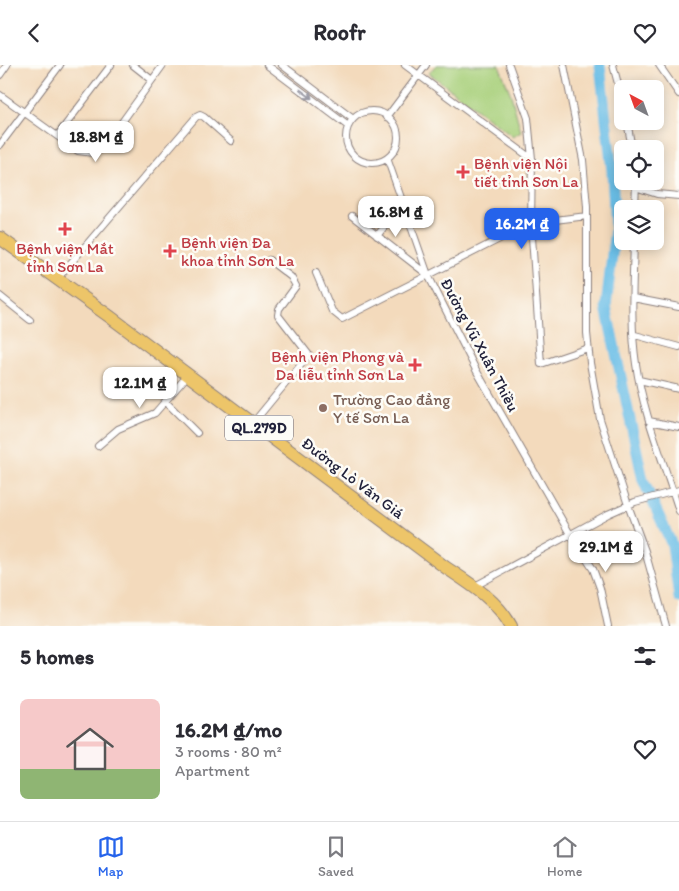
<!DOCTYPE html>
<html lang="en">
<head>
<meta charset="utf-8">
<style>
  :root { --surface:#fff; --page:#f7f7f7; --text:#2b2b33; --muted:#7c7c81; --line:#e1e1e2; --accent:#2563eb }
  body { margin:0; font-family:Itim,sans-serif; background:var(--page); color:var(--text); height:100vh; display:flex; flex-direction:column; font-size:19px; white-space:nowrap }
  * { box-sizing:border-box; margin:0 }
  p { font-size:16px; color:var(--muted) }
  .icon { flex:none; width:28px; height:28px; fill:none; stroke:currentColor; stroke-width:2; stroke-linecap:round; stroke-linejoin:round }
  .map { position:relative; height:561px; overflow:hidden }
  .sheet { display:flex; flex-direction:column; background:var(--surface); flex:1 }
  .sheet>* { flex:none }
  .needle { width:32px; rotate:319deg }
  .buttons { position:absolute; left:614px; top:15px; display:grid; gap:10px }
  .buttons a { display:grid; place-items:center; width:50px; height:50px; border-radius:8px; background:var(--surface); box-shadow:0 2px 12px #0003; font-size:25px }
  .price { position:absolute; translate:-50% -42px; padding:0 11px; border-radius:10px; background:#fff; color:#222; font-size:16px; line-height:32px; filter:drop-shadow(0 1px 2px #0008) }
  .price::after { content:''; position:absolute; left:50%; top:30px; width:15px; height:11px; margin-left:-8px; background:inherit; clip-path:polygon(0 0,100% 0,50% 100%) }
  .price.active { background:var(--accent); color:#fff }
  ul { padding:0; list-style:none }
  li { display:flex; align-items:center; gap:15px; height:125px; padding:0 20px }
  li+li { border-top:1px solid var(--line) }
  li span { display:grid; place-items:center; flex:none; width:140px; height:100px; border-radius:8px; color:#555 }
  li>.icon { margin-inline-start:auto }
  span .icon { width:60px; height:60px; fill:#fffc; stroke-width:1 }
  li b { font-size:21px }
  h2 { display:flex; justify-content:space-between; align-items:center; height:60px; padding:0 20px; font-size:21px }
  header { display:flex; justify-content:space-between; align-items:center; height:65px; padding:0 20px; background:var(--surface); font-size:22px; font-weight:700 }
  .tabs { display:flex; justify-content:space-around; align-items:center; height:70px; border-top:1px solid var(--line); background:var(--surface); font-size:14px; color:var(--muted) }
  .tabs a { display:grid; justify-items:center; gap:2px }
  .tabs .active { color:var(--accent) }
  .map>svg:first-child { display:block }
  .green { fill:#a9d07b; stroke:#66795b }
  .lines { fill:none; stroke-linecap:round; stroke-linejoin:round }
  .river { stroke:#6abee6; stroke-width:11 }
  .street-casing { stroke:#8a7e7c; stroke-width:8 }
  .highway-casing { stroke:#8a7e7c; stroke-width:14 }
  .street { stroke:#fff; stroke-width:6 }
  .highway { stroke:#edc569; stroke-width:12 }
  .oneway { stroke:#9c9ca7 }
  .health-dot { fill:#e0444e; stroke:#fdfcf7; stroke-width:2 }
  .education-dot { fill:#8d6e63; stroke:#fdfcf7; stroke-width:2 }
  .labels { text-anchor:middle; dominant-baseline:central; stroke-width:5; stroke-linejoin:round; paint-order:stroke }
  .shield { fill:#fdfcf7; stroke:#646373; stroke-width:1 }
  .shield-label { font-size:15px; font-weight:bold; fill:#22223b }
  .health-label { font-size:16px; fill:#be3a42; stroke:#fdfcf7; text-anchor:start }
  .street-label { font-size:16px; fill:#22223b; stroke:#fdfcf7 }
  .education-label { font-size:16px; fill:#785e54; stroke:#fdfcf7; text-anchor:start }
</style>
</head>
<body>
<header><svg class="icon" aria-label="back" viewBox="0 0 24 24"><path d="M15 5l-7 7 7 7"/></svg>Roofr<svg class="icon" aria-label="heart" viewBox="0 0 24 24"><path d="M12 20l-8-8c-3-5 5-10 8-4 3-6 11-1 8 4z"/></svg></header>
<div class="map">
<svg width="679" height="561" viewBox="0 0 679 561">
  <rect width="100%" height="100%" fill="#fdfcf7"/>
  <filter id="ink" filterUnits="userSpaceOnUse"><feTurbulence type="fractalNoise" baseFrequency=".02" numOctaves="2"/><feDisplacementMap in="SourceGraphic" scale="10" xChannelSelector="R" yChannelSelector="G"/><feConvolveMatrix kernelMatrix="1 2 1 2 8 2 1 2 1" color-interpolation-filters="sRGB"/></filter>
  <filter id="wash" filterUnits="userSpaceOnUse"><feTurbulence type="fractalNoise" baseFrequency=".0096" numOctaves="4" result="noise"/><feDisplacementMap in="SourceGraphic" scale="20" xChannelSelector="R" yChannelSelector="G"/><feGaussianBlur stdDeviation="1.12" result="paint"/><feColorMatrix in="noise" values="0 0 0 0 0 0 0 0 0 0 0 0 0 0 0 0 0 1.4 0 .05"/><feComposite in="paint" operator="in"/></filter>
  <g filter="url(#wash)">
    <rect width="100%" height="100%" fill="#f3dabc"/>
    <path class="green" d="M436,0H499L511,30L521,67L513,72L429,8Z"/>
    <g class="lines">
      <path class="river" d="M600,0L612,106L615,164L606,242L643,415L672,480L679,533"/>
    </g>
  </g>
  <g filter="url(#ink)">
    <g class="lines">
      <g class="street-casing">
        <path id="street" d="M133,0L152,15
          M267,0L348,61
          M282,0L353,54
          M405,0L532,94
          M509,0L528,53L532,94L531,158L541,299L588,283
          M564,0L583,95L587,142V268L590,298L600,354L628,440L645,486L666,561
          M613,0L622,34
          M659,0L679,29
          M0,10L7,0
          M0,30L78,86L93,88L104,82L163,0
          M346 72a26 26 0 1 1 52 0a26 26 0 1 1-52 0Z
          M387,52L426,0
          M627,56L632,84
          M57,71L111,0
          M0,80L60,0
          M387,93L428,210L476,305L570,469L593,504L600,523L608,561
          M635,122L657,129L679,131
          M635,144L636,116
          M352,151L428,210
          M377,171L403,138
          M634,176C633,216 630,259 636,299C643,349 664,397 679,446
          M316,208L332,246L342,254L531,158L587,151
          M57,214L196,52L200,50L204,52L231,76
          M0,231L30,255
          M633,233L679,242
          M635,270L679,282
          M639,315L679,324
          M166,337L197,368
          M649,356L679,362
          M253,358L309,290L278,250L279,244L296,221L291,212L269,195
          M98,381L118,364L155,348L188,310
          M475,521L608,449L635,437L679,425"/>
      </g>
      <g class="highway-casing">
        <path id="highway" d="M0,173L109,251L445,502C469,518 497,535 511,561"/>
      </g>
      <use href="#street" class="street"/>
      <use href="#highway" class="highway"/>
    </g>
    <defs><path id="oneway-shaft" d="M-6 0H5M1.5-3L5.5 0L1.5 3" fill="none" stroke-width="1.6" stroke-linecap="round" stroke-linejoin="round" transform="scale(1.25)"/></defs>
    <use class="oneway" href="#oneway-shaft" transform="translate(306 29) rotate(37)"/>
  </g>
  <g class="health-dot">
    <path d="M460.5 99.5h5v5h5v5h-5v5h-5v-5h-5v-5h5z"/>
    <path d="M62.5 156.5h5v5h5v5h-5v5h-5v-5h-5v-5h5z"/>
    <path d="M167.5 178.5h5v5h5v5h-5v5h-5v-5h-5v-5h5z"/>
    <path d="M412.5 292.5h5v5h5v5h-5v5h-5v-5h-5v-5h5z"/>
  </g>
  <circle class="education-dot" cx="323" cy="343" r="5"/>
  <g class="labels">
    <rect class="shield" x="225" y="350.5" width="68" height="25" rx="4"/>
    <g class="shield-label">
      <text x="259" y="363">QL.279D</text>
    </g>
    <g class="health-label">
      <text x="474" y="98">Bệnh viện Nội<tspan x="474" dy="18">tiết tỉnh Sơn La</tspan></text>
      <text x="181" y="177">Bệnh viện Đa<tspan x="181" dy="18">khoa tỉnh Sơn La</tspan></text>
      <text x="65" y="183" text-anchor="middle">Bệnh viện Mắt<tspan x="65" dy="18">tỉnh Sơn La</tspan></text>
      <text x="404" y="291" text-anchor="end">Bệnh viện Phong và<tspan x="404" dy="18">Da liễu tỉnh Sơn La</tspan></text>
    </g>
    <g class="street-label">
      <text transform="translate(480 280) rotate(62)">Đường Vũ Xuân Thiều</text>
      <text transform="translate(353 413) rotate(37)">Đường Lò Văn Giá</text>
    </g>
    <g class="education-label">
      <text x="333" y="334">Trường Cao đẳng<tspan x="333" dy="18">Y tế Sơn La</tspan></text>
    </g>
  </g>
</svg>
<div class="buttons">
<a><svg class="needle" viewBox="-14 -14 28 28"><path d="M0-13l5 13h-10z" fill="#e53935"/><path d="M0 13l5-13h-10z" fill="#7c7c81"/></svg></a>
<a><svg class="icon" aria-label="locate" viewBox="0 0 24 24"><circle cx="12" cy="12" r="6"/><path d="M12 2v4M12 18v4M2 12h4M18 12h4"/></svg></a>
<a><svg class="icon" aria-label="layers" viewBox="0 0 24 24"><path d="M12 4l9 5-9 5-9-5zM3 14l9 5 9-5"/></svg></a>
</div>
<b class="price" style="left:96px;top:98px">18.8M ₫</b>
<b class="price" style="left:396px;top:173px">16.8M ₫</b>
<b class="price active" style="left:522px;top:185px">16.2M ₫</b>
<b class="price" style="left:140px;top:344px">12.1M ₫</b>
<b class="price" style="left:606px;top:508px">29.1M ₫</b>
</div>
<section class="sheet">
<h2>5 homes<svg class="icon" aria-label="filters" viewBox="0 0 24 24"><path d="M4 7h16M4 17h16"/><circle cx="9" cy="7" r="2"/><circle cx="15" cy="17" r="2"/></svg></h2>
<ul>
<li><span style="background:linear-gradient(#f6c9c9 70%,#8fb573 0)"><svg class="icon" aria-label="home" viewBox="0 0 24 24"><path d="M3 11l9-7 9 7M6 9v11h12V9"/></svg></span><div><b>16.2M ₫/mo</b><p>3 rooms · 80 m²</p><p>Apartment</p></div><svg class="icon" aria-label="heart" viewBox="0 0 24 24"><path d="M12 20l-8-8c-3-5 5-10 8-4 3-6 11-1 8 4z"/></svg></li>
</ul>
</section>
<nav class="tabs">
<a class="active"><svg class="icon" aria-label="map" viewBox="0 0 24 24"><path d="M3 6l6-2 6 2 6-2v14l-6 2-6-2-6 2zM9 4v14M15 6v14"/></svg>Map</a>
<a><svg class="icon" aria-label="saved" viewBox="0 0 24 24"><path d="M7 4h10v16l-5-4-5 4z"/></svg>Saved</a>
<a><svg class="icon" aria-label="home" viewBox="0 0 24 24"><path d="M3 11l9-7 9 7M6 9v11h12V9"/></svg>Home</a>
</nav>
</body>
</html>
